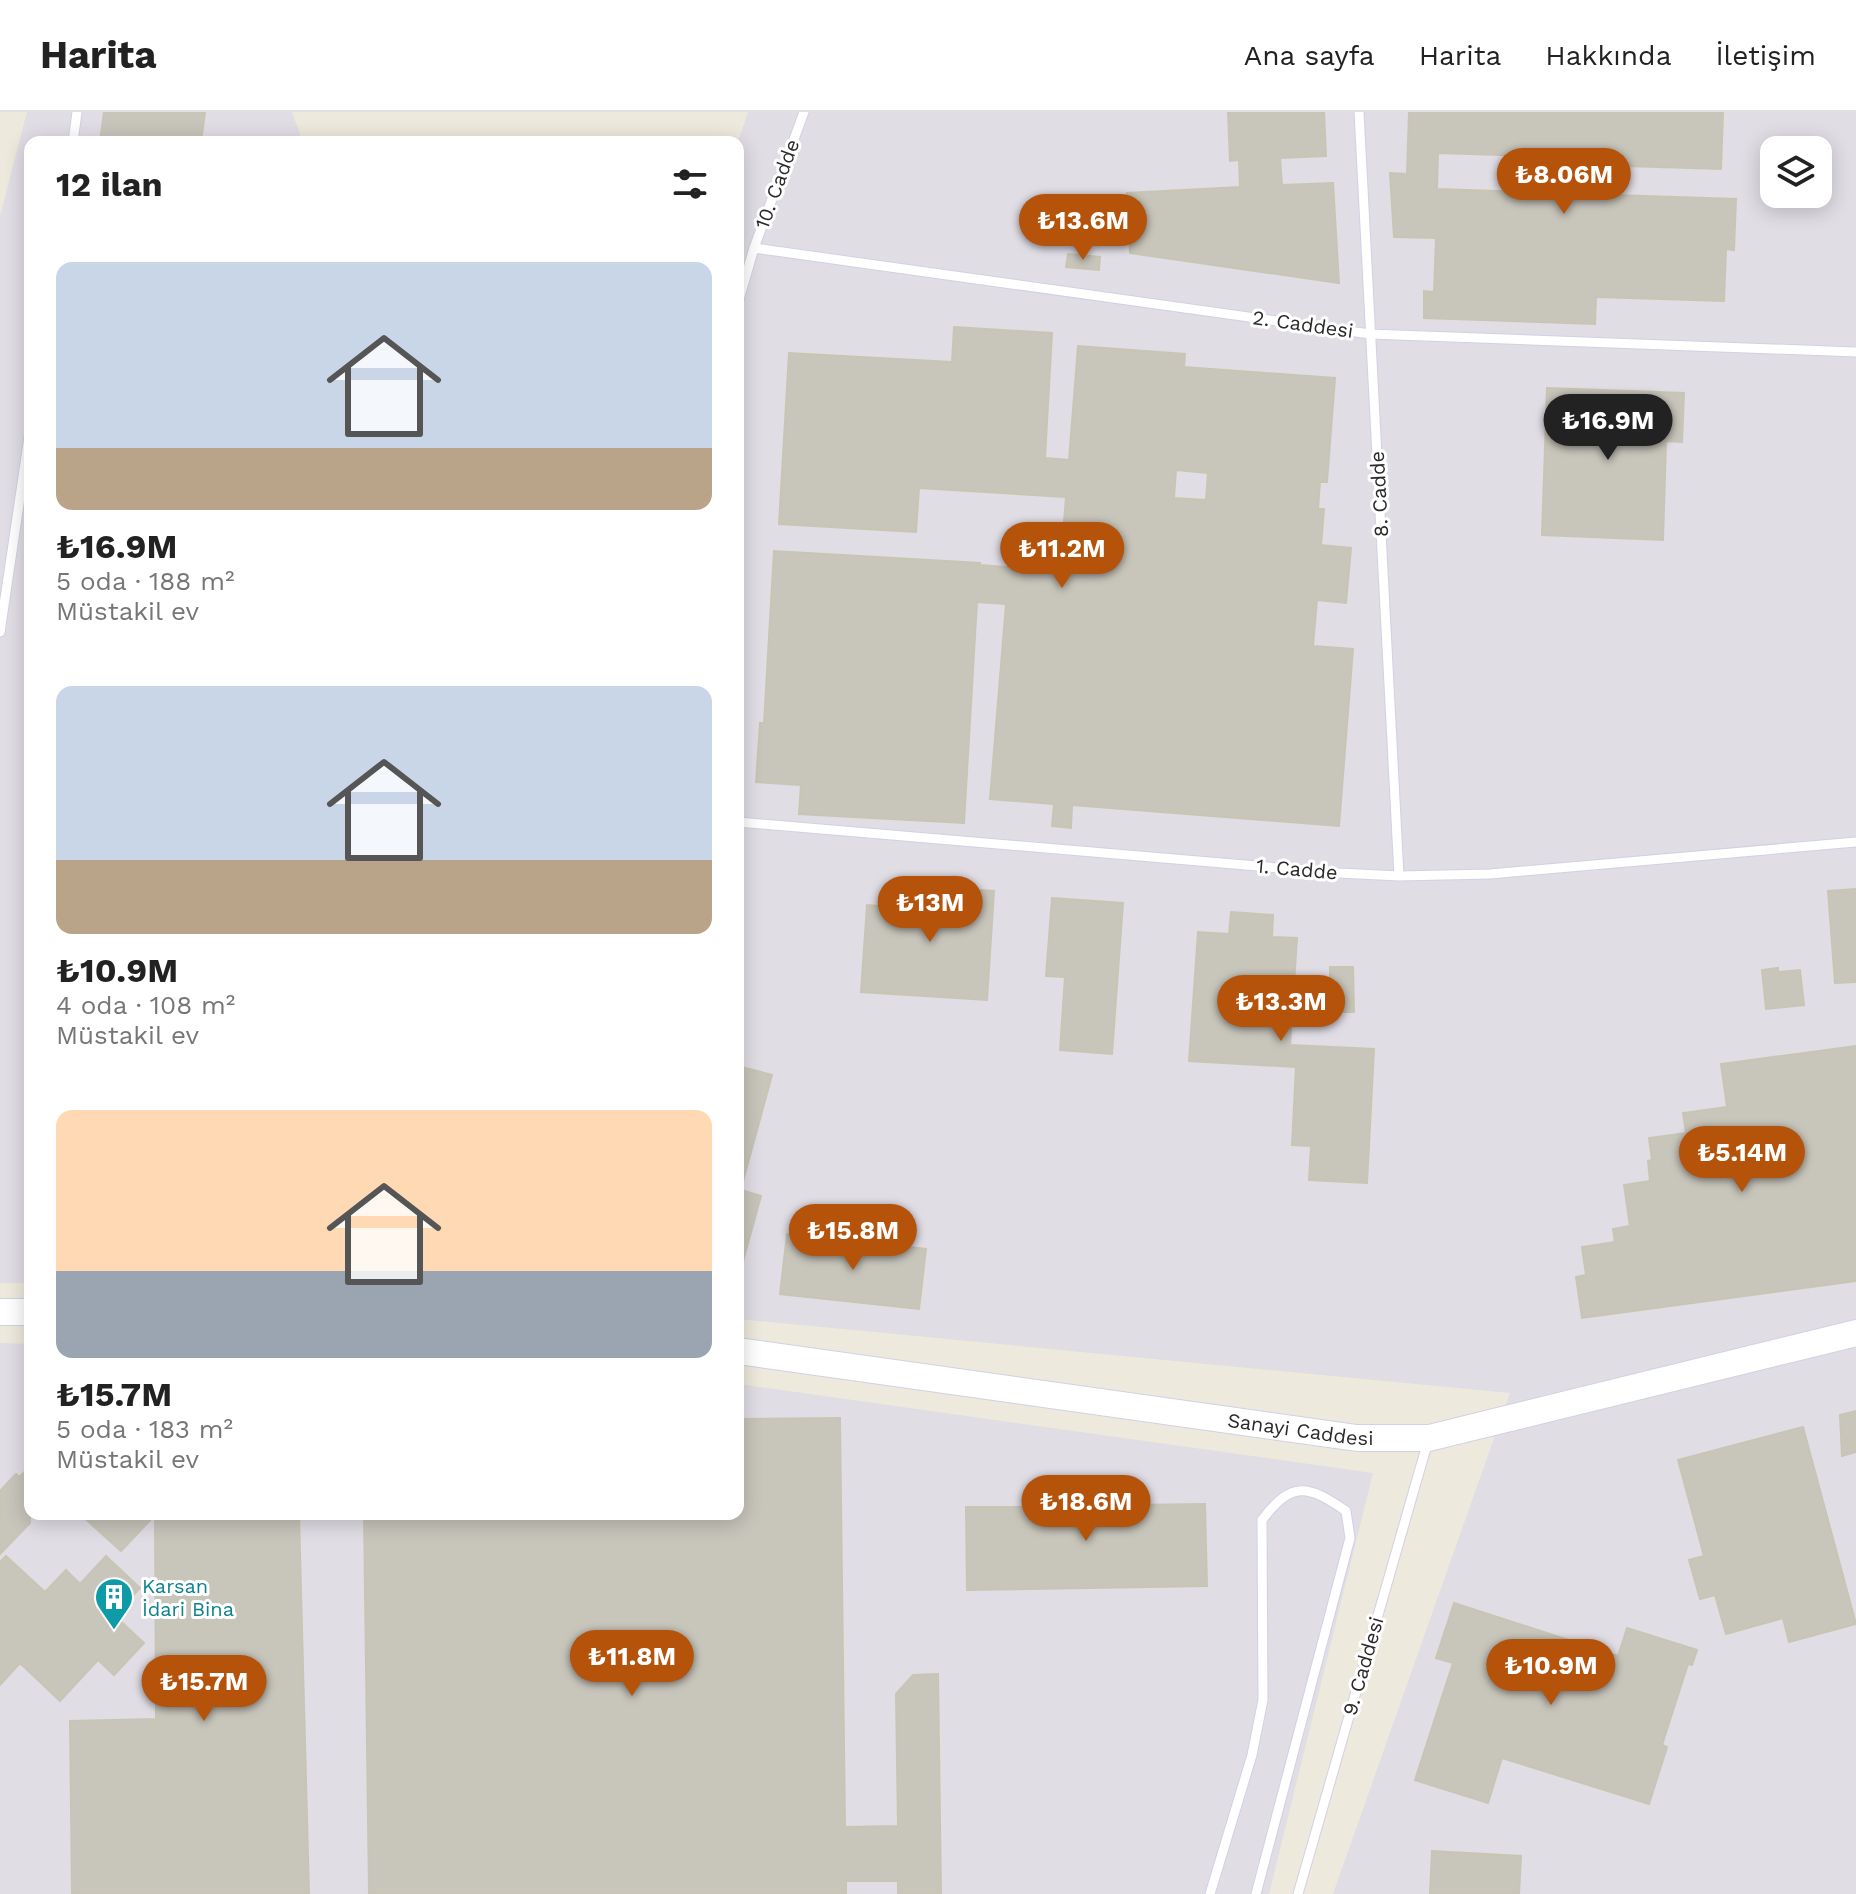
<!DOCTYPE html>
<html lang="tr">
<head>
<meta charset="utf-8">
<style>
  :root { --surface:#fff; --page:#f6f6f6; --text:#222; --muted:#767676; --line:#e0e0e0; --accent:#b45309 }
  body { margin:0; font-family:"Work Sans",sans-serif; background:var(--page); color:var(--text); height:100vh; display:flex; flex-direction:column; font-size:30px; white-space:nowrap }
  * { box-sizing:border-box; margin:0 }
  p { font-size:26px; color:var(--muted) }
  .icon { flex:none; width:44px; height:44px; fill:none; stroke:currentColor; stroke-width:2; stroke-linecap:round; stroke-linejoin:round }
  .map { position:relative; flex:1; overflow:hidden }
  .panel { position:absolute; left:24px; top:24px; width:720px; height:1384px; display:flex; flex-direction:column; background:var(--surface); border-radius:16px; box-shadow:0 4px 20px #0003 }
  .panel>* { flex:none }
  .tools { position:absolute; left:1760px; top:24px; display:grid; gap:16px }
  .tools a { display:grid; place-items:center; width:72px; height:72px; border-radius:16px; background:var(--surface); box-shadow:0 4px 20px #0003; font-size:40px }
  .price { position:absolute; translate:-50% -68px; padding:0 18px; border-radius:28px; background:var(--accent); color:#fff; font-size:26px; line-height:52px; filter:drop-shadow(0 2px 4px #0008) }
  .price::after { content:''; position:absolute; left:50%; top:48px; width:24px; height:18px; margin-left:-12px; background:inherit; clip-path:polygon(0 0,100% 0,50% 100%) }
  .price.on { background:#222; color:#fff }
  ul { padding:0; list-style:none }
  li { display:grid; align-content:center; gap:16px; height:424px; padding:0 32px }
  li span { display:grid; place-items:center; height:248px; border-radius:16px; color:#555 }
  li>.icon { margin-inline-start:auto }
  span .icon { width:144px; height:144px; fill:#fffc; stroke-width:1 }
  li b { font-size:34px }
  h2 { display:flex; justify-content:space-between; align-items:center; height:96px; padding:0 32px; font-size:34px }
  header { display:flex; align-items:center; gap:48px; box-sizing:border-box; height:112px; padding:0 40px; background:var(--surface); border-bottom:2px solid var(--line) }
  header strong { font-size:38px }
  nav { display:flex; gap:44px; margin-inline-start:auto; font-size:28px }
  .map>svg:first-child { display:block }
  .industrial { fill:#e0dde5; fill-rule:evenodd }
  .building { fill:#c8c5bb; stroke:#c9c5b5; stroke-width:2; fill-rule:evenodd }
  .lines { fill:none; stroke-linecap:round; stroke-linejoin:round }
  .lane-casing { stroke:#d1d1e4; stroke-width:11 }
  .secondary-casing { stroke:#d1d1e4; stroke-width:28 }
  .lane { stroke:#fff; stroke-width:9 }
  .secondary { stroke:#fff; stroke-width:26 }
  .labels { text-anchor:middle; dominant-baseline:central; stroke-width:6; stroke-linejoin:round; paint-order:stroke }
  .street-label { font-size:20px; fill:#2a2a2a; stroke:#fff }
  .culture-label { font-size:20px; fill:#0d838f; stroke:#fff; text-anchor:start }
</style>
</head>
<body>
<header>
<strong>Harita</strong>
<nav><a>Ana sayfa</a><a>Harita</a><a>Hakkında</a><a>İletişim</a></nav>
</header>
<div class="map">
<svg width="1856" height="1782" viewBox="0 0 1856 1782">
  <rect width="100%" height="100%" fill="#ede9dc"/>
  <path class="industrial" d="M27,0H292L303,30H30V1171H0V104Z
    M748,0H1856V1782H1333L1510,1281L738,1207V30ZM1774,38H1818V82H1774Z
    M0,1231L30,1232V1402H738V1272L1373,1361L1269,1782H0Z"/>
  <path class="building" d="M104,0H205L201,30H100Z
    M1228,0H1324L1326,44L1280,46L1282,73L1333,71L1339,171L1130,141L1127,81L1240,75L1239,48L1230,49Z
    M1409,0H1723L1721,57L1561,52V45L1438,41L1437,77L1736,87L1734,138L1726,137L1724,189L1596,185L1595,212L1424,206V179L1434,180L1436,126L1394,125L1390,61L1407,62Z
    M1068,142L1100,145L1099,158L1066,155Z
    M954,215L1052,221L1045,346L1069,348L1078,234L1185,242L1184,255L1335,266L1327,370H1320L1318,397H1324L1321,433L1351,436L1346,491L1317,488L1313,534L1353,537L1339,714L1072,693L1071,716L1052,714L1054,692L990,687L1006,492L977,490L964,711L799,702L801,673L756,670L760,611H764L774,439L980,451V453L1043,458L1046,433L1062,434L1066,385L919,376L916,420L779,412L789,241L952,250ZM1176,358L1208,361L1206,388L1174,386Z
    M1547,276L1684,281L1682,330L1666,329L1663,428L1542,423Z
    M899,773L994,779L987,888L861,880L867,793L897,795Z
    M1856,777V870L1835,871L1828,779Z
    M1052,786L1123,791L1112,942L1060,938L1065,865L1046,864Z
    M1231,800L1273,803L1272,825L1297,826L1290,933L1374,937L1367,1071L1309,1068L1311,1034L1292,1033L1296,955L1189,949L1198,820L1229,822Z
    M1330,855H1353L1354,900H1330Z
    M1778,856V860L1800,858L1804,893L1766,897L1762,858Z
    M1856,934V1169L1582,1206L1576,1165L1586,1163L1582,1135L1615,1130L1613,1117L1630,1114L1624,1073L1650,1069L1648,1049L1652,1048L1649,1026L1686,1021L1683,1001L1727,995L1721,952Z
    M738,954L772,963L742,1073L738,1072Z
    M738,1077L761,1084L742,1153H738Z
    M787,1122L926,1137L919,1197L780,1182Z
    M1856,1299V1340L1842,1344L1840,1303Z
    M840,1306L845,1715L898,1714L896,1582L913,1563L938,1562L941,1782H898V1769H846V1782H369L364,1402H738V1307Z
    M1803,1315L1856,1512L1789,1530L1783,1506L1726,1522L1715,1483L1700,1487L1689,1448L1704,1444L1678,1348Z
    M30,1355V1411L0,1442V1379L16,1362L19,1365Z
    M1129,1376L1130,1393L1205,1392L1207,1474L967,1478L966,1395H1033V1377Z
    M80,1402H299L309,1782H72L70,1609L156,1607L155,1403L121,1439Z
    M6,1444L45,1480L66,1458L80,1472L106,1444L140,1476L114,1503L144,1531L114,1563L98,1548L60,1589L20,1551L0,1573V1450Z
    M1454,1491L1618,1544L1627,1516L1697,1538L1692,1553L1688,1552L1662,1633L1667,1635L1649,1692L1502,1646L1488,1691L1415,1668L1453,1551L1436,1546Z
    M1432,1739L1521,1744L1519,1782H1430Z"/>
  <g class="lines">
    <g class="lane-casing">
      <path id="lane" d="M1359,0L1399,764
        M73,30L77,0
        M754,136L1370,222L1856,240
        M738,191L754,136L804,0
        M0,520L30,318
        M738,710L1339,761L1399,764L1490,762L1856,730
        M1210,1782L1252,1643L1263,1588L1262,1408C1292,1368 1308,1373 1346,1399L1350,1426L1256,1782
        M1298,1782L1428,1329"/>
    </g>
    <g class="secondary-casing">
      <g id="secondary">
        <path d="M0,1200H30"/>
        <path id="s1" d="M738,1239L1357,1326H1429L1856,1221"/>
      </g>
    </g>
    <use href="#lane" class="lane"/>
    <use href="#secondary" class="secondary"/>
  </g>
  <defs>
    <g id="building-pin" transform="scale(2)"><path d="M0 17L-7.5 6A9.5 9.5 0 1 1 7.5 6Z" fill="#0f9aa8" stroke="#fff"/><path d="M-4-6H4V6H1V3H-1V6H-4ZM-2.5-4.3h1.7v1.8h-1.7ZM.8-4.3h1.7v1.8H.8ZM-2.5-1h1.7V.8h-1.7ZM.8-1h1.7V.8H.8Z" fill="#fff"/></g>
  </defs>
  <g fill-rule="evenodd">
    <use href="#building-pin" x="114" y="1485"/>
  </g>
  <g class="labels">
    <g class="street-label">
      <text transform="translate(777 72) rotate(-70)">10. Cadde</text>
      <text transform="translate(1303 212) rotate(8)">2. Caddesi</text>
      <text transform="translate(1379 382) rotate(-93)">8. Cadde</text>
      <text transform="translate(1297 757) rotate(5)">1. Cadde</text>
      <text stroke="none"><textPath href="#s1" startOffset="568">Sanayi Caddesi</textPath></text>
      <text transform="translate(1363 1554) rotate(-74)">9. Caddesi</text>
    </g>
    <g class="culture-label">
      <text x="142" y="1474">Karsan<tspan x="142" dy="23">İdari Bina</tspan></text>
    </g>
  </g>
</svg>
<div class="tools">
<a><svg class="icon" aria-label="layers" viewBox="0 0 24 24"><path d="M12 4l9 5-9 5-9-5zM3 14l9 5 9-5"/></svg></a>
</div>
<b class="price" style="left:1564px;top:104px">₺8.06M</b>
<b class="price" style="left:1083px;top:150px">₺13.6M</b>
<b class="price on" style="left:1608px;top:350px">₺16.9M</b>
<b class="price" style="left:1062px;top:478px">₺11.2M</b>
<b class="price" style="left:930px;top:832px">₺13M</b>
<b class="price" style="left:1281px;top:931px">₺13.3M</b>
<b class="price" style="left:1742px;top:1082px">₺5.14M</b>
<b class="price" style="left:853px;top:1160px">₺15.8M</b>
<b class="price" style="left:1086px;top:1431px">₺18.6M</b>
<b class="price" style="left:632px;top:1586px">₺11.8M</b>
<b class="price" style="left:1551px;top:1595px">₺10.9M</b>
<b class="price" style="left:204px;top:1611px">₺15.7M</b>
<section class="panel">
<h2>12 ilan<svg class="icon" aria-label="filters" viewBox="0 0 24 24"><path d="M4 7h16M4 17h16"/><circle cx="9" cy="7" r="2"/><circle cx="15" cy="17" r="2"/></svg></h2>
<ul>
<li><span style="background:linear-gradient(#c9d6e8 75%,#b9a48a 0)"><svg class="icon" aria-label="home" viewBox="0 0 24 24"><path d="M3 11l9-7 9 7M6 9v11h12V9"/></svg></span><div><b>₺16.9M</b><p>5 oda · 188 m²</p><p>Müstakil ev</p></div></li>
<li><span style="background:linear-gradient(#c9d6e8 70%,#b9a48a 0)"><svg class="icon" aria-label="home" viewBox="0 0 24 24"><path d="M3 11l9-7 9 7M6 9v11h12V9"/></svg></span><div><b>₺10.9M</b><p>4 oda · 108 m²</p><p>Müstakil ev</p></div></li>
<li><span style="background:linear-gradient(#ffd9b3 65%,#9aa5b1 0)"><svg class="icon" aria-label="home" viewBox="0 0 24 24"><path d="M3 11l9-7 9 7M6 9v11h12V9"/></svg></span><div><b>₺15.7M</b><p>5 oda · 183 m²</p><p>Müstakil ev</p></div></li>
</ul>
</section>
</div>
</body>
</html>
